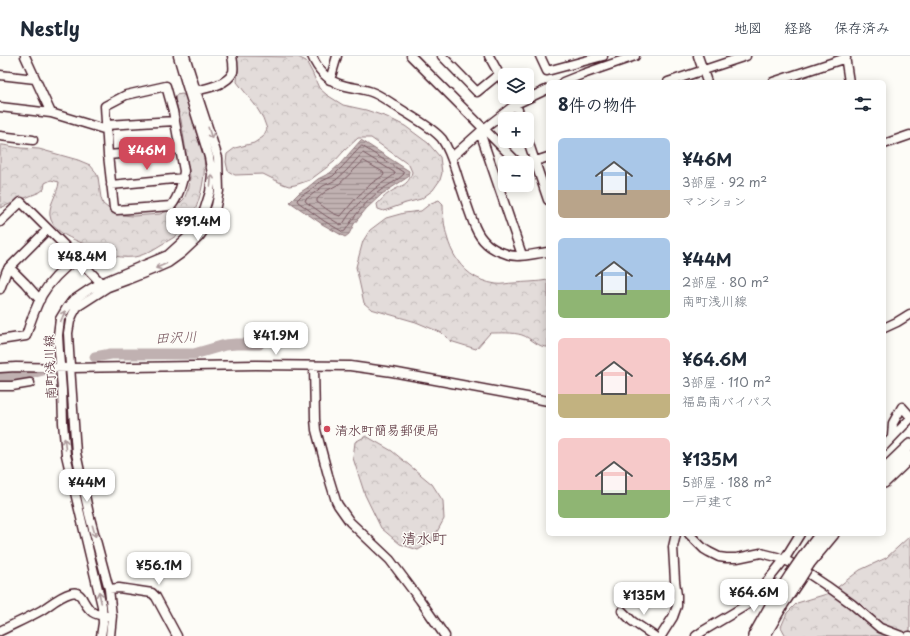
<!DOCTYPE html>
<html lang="ja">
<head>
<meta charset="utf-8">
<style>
  :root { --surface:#fff; --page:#f2f2f3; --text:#1f2937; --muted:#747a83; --line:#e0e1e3; --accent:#d1495b }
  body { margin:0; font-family:"Playpen Sans","Klee One",sans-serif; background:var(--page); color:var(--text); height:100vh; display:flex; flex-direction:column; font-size:15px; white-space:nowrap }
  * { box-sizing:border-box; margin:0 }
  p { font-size:13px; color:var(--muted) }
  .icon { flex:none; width:22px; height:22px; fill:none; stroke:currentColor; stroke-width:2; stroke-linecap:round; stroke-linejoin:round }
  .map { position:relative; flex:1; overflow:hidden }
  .sheet { position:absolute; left:546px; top:24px; width:340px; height:456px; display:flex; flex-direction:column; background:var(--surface); border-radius:6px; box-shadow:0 2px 10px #0003 }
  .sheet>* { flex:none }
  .fabs { position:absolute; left:498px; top:12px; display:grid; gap:8px }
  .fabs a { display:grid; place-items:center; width:36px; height:36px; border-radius:6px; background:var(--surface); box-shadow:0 2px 10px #0003; font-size:20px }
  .price { position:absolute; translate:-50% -34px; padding:0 9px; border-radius:8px; background:#fff; color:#222; font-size:13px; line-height:26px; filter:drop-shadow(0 1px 2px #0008) }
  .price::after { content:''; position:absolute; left:50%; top:24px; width:12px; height:9px; margin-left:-6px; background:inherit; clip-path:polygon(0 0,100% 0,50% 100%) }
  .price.selected { background:var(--accent); color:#fff }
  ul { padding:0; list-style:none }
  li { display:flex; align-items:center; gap:12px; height:100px; padding:0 12px }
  li span { display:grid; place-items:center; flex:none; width:112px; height:80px; border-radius:6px; color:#555 }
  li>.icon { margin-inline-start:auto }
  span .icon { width:48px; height:48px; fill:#fffc; stroke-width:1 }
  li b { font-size:17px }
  h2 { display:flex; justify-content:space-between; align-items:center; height:48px; padding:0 12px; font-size:17px }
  header { display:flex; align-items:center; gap:24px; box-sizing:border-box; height:56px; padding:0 20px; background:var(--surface); border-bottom:1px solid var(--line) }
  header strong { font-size:19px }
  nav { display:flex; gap:22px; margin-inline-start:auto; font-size:14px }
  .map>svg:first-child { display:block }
  .forest { fill:url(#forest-crowns); stroke:#967e82 }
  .water { fill:url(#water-rules); stroke:#91777b }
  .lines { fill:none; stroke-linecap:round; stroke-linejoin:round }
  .shore { stroke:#795961; stroke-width:1 }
  .river { stroke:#c0b1b1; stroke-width:11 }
  .minor-casing { stroke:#4a1f2b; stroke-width:11 }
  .highway-casing { stroke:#4a1f2b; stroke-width:14 }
  .minor { stroke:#fdfcf7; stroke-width:8 }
  .highway { stroke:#fdfcf7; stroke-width:11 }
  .highway-bridge-casing { stroke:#4a1f2b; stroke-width:14; stroke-linecap:butt }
  .highway-bridge { stroke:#fdfcf7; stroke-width:11 }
  .oneway { stroke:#ac999b }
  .poi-dot { fill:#d1495b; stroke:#fdfcf7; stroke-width:1.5 }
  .labels { text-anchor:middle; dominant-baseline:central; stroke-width:3; stroke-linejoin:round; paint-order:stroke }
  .street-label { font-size:13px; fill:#4a1f2b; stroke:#fdfcf7 }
  .poi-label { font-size:13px; fill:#4a1f2b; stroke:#fdfcf7; text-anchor:start }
  .water-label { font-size:14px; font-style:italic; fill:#73525a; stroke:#fdfcf7 }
  .quarter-label { font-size:15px; fill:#4a1f2b; stroke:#fdfcf7 }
</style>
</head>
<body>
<header>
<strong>Nestly</strong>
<nav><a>地図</a><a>経路</a><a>保存済み</a></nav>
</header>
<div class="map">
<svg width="910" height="580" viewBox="0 0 910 580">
  <defs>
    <pattern id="forest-crowns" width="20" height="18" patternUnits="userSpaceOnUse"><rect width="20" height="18" fill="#e3dcda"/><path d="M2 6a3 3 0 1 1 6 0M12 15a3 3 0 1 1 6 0" fill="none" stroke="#c4bcbb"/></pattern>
    <pattern id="water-rules" width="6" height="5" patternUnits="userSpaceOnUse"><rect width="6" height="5" fill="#c0b1b1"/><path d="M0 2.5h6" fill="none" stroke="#9e8f90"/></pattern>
  </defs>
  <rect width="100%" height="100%" fill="#fdfcf7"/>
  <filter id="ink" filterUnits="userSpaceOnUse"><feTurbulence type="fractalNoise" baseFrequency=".025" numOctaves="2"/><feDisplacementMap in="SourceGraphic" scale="8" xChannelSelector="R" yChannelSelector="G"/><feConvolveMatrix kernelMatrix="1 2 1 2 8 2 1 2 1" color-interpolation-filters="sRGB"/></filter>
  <g filter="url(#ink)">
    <path class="forest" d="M237,0L298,1L306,5L312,16L319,32L327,39L343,49L366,54L387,61L405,70L428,87L440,101L442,117L440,124L433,134L421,143L406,147L384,155L378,153L377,148C381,145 384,140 389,137C400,129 408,131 412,116L409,109L371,82H358L344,95L334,106L310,124L295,129L289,130L283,128L263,118L235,119L228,115L226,106L227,98L235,92L254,87L263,81L267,73L263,62L255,49L237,26L238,13Z
      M182,38C193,42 193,65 196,76C199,84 202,93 204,102C207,120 197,160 184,173C177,181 167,185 159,190C151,195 142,200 134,201C115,203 100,196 84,188C71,182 57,178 51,164C46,150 58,139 59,126L51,124L45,127L44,133L40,136L0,152V89H3L21,92L39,93L78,104L90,109L95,115L98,121L101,142L103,148L113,156L122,159L133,160L160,158L170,154L178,149L184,143L189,131L190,121L181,64L175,44L176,39Z
      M439,144L443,148C443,183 455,222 496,228C501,229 508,227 514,227C525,226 537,226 548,224V291C539,292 531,282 522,279C512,276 501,277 490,277L476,293L450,285L442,277L416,266L371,253L364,247L356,211L363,185L370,174L386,162L404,157L421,155L431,147Z
      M366,380L392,395L432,428L443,445L444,463L432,485L418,494L400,488L381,472L365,439L353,402L355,386Z
      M910,480V580H786L781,571L787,557L797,547L830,537L860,514L886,502Z"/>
    <path class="water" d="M361,84L409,115L408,121L382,138L366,153L354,168L349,178L345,181L322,168L290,146L299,137L307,132L318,123L330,117L340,108Z"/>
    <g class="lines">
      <path class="shore" d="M362,90L403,116L404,118C397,125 388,129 381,134C366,145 354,160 345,175L343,176L324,165L298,146L297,144L301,140L309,135L320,126L333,120L342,111Z
        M363,97L394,116L395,118C389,123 383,126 377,131C364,141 351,154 343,168L341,169L326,160L306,146L305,144L323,130L336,124L346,115Z
        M364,105L383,116L384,119L372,127L356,142L341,160C333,159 324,151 317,146V143L326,135L339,128Z"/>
      <path class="river" d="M95,301L111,298H194L225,289L236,288H259
        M0,321L13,322L43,314"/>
      <g class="minor-casing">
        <path id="minor" d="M25,0L51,57L107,74
          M312,0C317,12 326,23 339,28C350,32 363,32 374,37C385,42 395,50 405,56C417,64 433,72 442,83C451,96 454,110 459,125C464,140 469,156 475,171C481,185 490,193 504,197C508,199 512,200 517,200C527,200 538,197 548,196
          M411,0L518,107
          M442,0L477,36L499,18
          M489,0L505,29
          M540,0L547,15L603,0
          M698,0L707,26
          M845,0L849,26
          M0,19L35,23
          M330,24L337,0
          M563,26L583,18L635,0
          M668,26L746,0
          M773,26L846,2
          M166,30L173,55L184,115C183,126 178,142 171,150L117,154L114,152L108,99L105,50L126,39Z
          M190,36C203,33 227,30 233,16C234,11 233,5 232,0
          M512,41L516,48L521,63
          M0,51L51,57
          M106,69L175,65
          M480,76L522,199
          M0,80L33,84
          M527,82L548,144
          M884,88L910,79
          M108,99L180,93
          M452,101L480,76L516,48L548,33
          M527,108L548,101
          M111,129L184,122
          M0,166L21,146L48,173
          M77,202L101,227
          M9,211L25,227L40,244
          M0,233L7,214L48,173L77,202C64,212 50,225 42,239C35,252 30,267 26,280L0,284
          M884,272L897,266L910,258
          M314,310L315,363L316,374L328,419L336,445L338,449L350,466L390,504L420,544L445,580
          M0,312L16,311L70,312L256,309L350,310L392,316L548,345
          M0,330H12L30,327
          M892,381L893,367L902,351L910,360
          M884,390L910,363
          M689,478L704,493L709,496L719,501L726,502H737L761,497L777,501L789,506L800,512L827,530L852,548L880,572L901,580
          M109,533L119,532L152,537L156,541L177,580
          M622,555L632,565L654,580
          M0,575C14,568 28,562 42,554C51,548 60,540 71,537C74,536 75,536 77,537C80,539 82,541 83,544C90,556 93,559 107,560
          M101,580L103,567L102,550L66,399L63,367L62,334L59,296L58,279L60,263L66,253L72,245L90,233L101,227L168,199L191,178L200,165L205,152L210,136L212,118L209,101L186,27L178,0
          M110,580L112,560L109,533L89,458L76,397L69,295L68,277L70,265L73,258L77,251L108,231L127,224L152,214L168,207L182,197L199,181L209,167L216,150L219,135L218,102L196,35L185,0
          M661,580L673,561L677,550V539L675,525L673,491L676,478
          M696,580L703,575L750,547L784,504L800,478
          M909,580H910"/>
      </g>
      <g class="highway-casing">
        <path id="highway" d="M884,414L910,389
          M884,426L910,401
          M802,503L821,478
          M809,507L833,478
          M754,580L772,548L791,519
          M764,580L783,547L799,523"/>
      </g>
      <use href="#minor" class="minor"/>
      <use href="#highway" class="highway"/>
      <g class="highway-bridge-casing">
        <path id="highway-bridge" d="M791,519L802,503
          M799,523L809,507"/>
      </g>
      <use href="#highway-bridge" class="highway-bridge"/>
    </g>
    <defs><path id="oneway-shaft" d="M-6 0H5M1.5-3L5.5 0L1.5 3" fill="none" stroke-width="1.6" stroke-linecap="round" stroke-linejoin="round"/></defs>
    <g class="oneway">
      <use href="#oneway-shaft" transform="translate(210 77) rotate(72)"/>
      <use href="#oneway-shaft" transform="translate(211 124) rotate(-85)"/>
      <use href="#oneway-shaft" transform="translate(161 210) rotate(156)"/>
      <use href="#oneway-shaft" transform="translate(63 260) rotate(-67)"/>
      <use href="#oneway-shaft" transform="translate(65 388) rotate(-95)"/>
      <use href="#oneway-shaft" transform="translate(94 475) rotate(74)"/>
      <use href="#oneway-shaft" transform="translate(100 541) rotate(-102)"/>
    </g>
  </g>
  <circle class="poi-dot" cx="327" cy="373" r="4"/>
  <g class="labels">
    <g class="street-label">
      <text transform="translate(49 311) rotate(-92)">南町浅川線</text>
    </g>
    <g class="poi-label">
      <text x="335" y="373">清水町簡易郵便局</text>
    </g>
    <g class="water-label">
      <text transform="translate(176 281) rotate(-3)">田沢川</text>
    </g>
    <g class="quarter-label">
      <text x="424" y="481">清水町</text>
    </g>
  </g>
</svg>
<div class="fabs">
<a><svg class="icon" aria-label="layers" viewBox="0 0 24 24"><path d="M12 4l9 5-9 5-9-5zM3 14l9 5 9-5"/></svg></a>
<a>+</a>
<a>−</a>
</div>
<b class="price selected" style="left:147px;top:115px">¥46M</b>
<b class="price" style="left:198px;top:186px">¥91.4M</b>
<b class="price" style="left:82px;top:221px">¥48.4M</b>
<b class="price" style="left:276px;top:300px">¥41.9M</b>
<b class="price" style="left:87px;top:447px">¥44M</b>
<b class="price" style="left:159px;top:530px">¥56.1M</b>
<b class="price" style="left:754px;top:557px">¥64.6M</b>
<b class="price" style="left:644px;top:560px">¥135M</b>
<section class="sheet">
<h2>8件の物件<svg class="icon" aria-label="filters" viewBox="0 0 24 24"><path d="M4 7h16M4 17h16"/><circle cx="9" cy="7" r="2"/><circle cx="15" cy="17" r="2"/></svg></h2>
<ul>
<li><span style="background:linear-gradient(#a9c7e8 65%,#b9a48a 0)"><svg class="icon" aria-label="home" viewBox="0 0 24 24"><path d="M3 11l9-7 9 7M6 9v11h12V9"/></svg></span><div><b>¥46M</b><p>3部屋 · 92 m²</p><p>マンション</p></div></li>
<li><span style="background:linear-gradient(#a9c7e8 65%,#8fb573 0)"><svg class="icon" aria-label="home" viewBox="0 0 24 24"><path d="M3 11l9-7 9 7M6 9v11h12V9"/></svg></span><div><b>¥44M</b><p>2部屋 · 80 m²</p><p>南町浅川線</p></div></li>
<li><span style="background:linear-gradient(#f6c9c9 70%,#c2b280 0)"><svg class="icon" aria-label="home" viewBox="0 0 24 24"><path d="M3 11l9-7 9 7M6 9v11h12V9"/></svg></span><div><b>¥64.6M</b><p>3部屋 · 110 m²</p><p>福島南バイパス</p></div></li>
<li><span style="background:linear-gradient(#f6c9c9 65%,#8fb573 0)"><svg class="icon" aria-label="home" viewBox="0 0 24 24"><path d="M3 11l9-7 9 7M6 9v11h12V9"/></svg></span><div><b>¥135M</b><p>5部屋 · 188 m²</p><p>一戸建て</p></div></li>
</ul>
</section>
</div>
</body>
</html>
